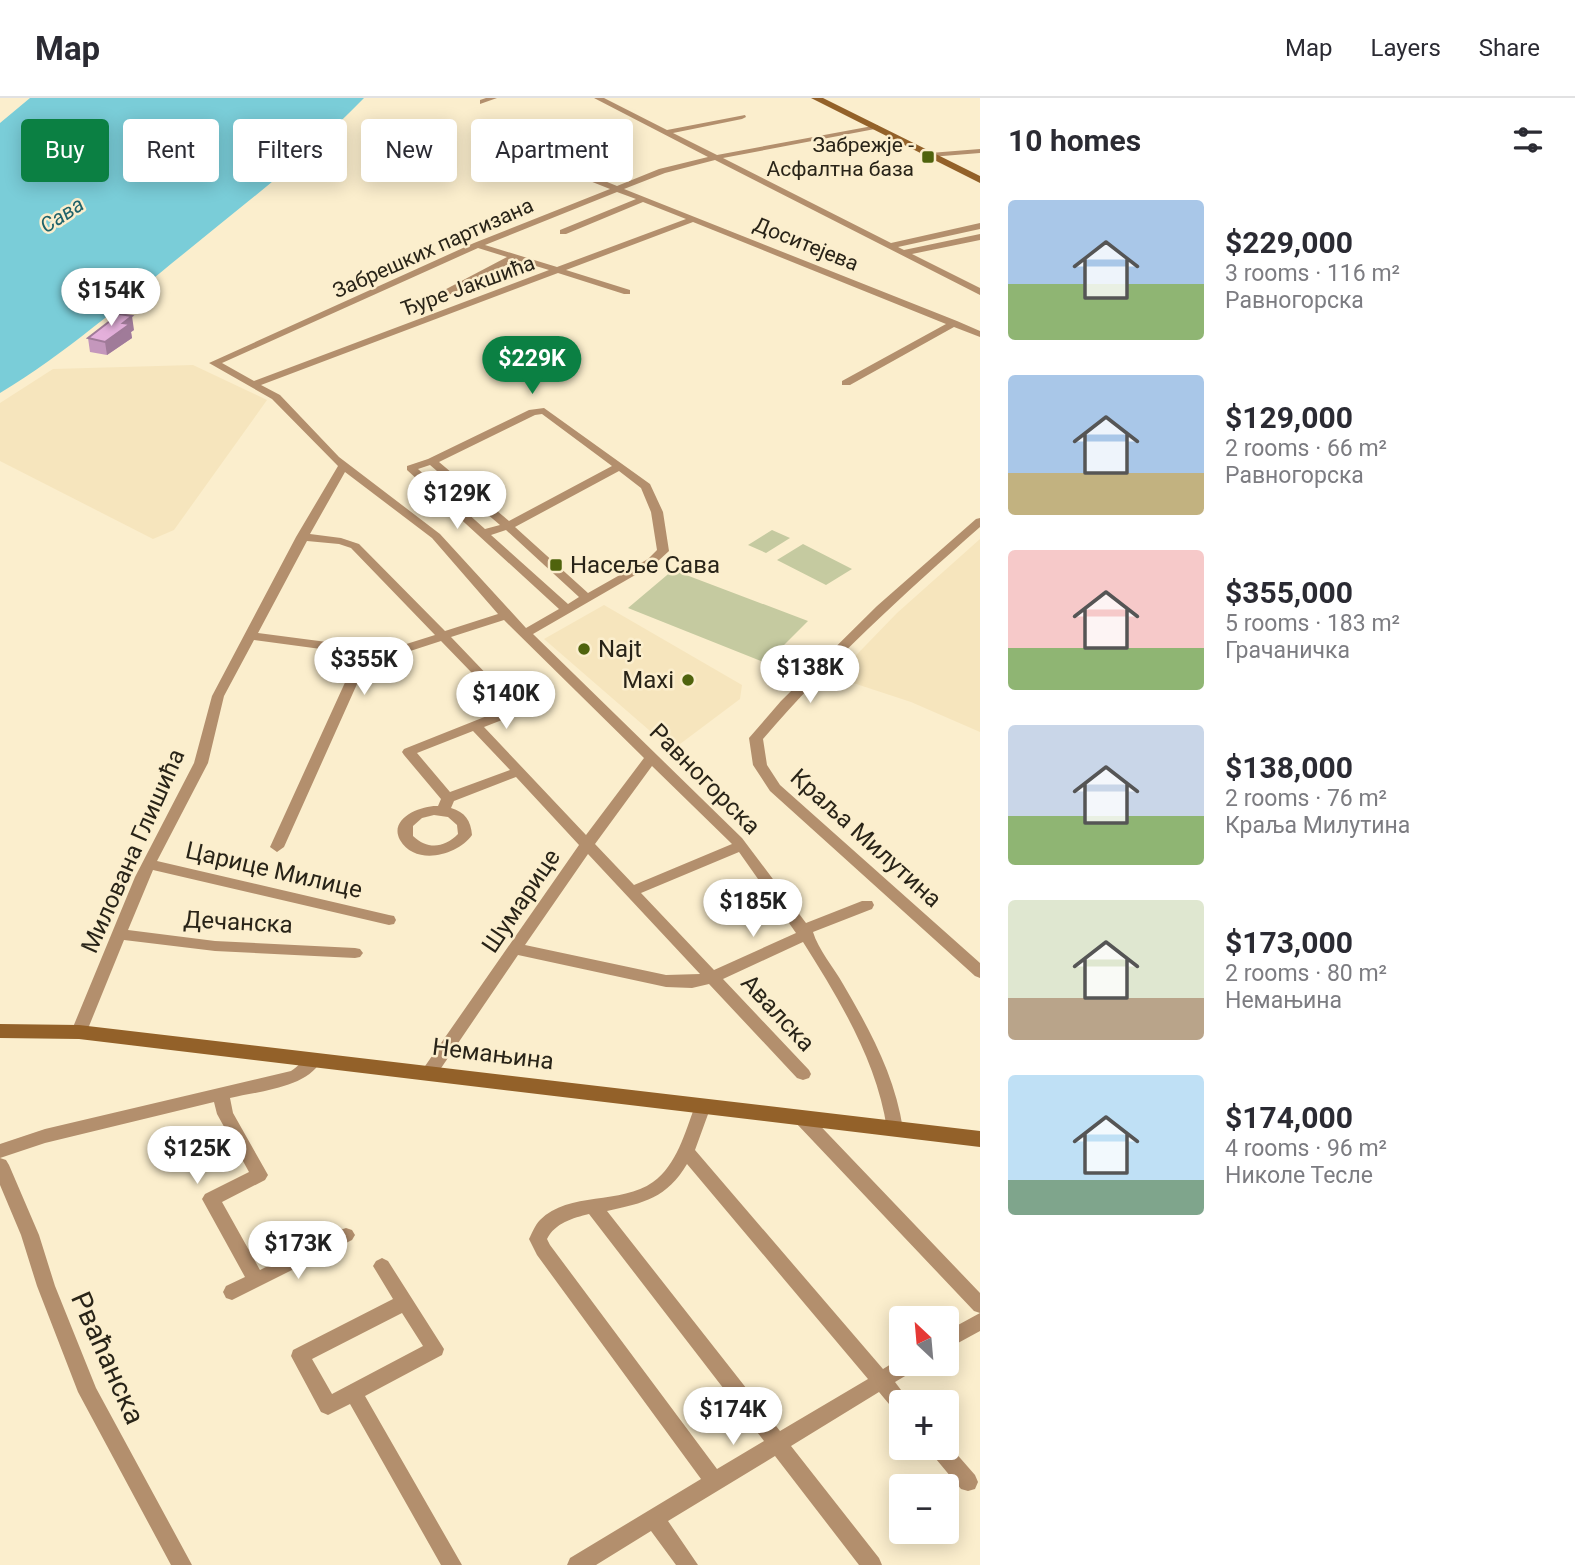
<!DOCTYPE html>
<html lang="en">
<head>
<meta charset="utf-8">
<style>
  :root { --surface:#fff; --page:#f2f2f3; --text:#2b2b33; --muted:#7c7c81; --line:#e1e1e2; --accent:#0b8043 }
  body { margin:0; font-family:Roboto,sans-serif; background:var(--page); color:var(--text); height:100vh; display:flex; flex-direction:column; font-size:26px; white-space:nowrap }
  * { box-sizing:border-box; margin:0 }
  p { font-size:23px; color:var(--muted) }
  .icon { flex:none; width:38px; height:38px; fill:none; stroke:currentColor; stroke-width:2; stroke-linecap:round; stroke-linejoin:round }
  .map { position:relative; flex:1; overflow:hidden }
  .side { display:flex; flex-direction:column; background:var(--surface); width:595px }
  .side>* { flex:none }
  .guide { position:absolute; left:21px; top:21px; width:665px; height:63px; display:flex; gap:14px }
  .needle { width:46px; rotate:334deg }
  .controls { position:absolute; left:889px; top:1208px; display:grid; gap:14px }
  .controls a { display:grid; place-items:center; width:70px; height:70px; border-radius:7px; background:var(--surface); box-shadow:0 4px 18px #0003; font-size:35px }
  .price { position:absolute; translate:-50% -60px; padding:0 16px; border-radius:24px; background:#fff; color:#222; font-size:23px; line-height:46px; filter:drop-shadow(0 2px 4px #0008) }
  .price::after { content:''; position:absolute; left:50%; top:42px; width:21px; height:16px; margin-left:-10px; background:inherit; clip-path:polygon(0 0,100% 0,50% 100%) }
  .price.selected { background:var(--accent); color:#fff }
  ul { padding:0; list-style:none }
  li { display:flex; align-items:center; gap:21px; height:175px; padding:0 28px }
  li span { display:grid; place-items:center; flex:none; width:196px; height:140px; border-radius:7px; color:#555 }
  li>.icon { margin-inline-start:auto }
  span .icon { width:84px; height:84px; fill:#fffc; stroke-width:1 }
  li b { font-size:30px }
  h2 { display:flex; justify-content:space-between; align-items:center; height:84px; padding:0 28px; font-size:30px }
  .chip { padding:0 24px; border-radius:7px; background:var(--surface); box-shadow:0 4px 18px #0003; font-size:24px; line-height:63px }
  .chip.selected { background:var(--accent); color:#fff }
  header { display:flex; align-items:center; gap:42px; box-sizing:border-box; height:98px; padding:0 35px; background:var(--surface); border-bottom:2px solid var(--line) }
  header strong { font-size:33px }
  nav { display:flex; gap:38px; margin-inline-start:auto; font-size:24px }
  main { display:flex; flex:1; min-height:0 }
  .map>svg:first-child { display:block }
  .built { fill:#f6e5bd }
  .green { fill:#c5caa0 }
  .water { fill:#7acdd8 }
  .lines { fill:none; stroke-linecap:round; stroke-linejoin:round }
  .street { fill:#b38f6d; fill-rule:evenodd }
  .secondary { fill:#936129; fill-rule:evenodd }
  .wall { fill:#c497bc }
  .shaded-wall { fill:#a07b99 }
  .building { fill:#e4b0db; stroke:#a07b99; stroke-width:2 }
  .poi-dot { fill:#4f630d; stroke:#fbeecd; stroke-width:2.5 }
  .labels { text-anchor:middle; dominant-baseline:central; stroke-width:5; stroke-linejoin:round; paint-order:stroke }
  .far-poi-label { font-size:21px; fill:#292418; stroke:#fbeecd; text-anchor:end }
  .far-water-label { font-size:21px; font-style:italic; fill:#1e626a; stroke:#fbeecd }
  .far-street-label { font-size:21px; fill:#292418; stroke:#fbeecd }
  .poi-label { font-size:24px; fill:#292418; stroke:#fbeecd; text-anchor:start }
  .street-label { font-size:24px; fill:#292418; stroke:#fbeecd }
  .near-street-label { font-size:28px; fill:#292418; stroke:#fbeecd }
</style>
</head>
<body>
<header>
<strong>Map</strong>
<nav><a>Map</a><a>Layers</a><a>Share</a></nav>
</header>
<main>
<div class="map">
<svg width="980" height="1467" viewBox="0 0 980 1467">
  <rect width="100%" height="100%" fill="#fbeecd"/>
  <path class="built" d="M193,267L267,302L174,432L153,441L0,363V305L53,271Z
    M980,441V634L911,604L835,579L897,515Z
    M604,507L742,587L740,601L672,652L544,541Z"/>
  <path class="green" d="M772,432L790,440L766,455L748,447Z
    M803,446L852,471L826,487L777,462Z
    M673,472L808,523L766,565L628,510Z"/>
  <path class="water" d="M30,0H364C310,56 247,104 187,153C126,202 67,255 0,295V25Z"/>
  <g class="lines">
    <path class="street" d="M486,0H497L480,6V2Z
      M594,0H604L667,32L745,17L746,19L742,21L673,35L717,57L878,27V31H875L723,60L891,145L980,125V131L898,149L904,152L980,136V142L912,156L980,190V197L715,62L665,75L624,91L957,223L980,233V239L954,229L850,287H842V283L946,226L693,124L566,172L630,192V196H624L558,175L261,287L280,297L339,359L440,436L526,530L559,511L407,372V368L428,361L529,312L544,310L650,386L663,414L669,453L656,465L533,536L742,740L806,825L862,803H872L874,807L872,811L813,834C818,851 834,870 843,886C870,932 895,978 903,1031L901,1036L895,1038L889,1036L887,1031C877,963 839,901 803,844L723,881L809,972L811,976L809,980L803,982L797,980L709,886L692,890L666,889L518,857L435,979L429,981L423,979L421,975L423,971L579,747L516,679L454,703L451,710C465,714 471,723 472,737C458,757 416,769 400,742C388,720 422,707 438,708L441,701L404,657L402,654L404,651L492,616L502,610V606L441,543L401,556L370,557L284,749L277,754L270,749L358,556L254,542L224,598L208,665L157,763L389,817L394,818L396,822L394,826L389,827L153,772L128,832L215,843L355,850L360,851L363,855L360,859L355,860L215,853L124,842L85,938L79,940L73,938L71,934L135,779L194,665L212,598L296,439L338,368L272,301L209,265L474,145L610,91L542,64V60H548L617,88L659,71L708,59ZM617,94L636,101L560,132V136H566L643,104L686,121L557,169L485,147ZM478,150L507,159L414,208V212H420L516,162L549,172L254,283L222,265ZM542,316L612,368L509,423L439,364L535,317ZM430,367L500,427L485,431L418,371ZM619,373L641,390L651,414L657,452L648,461L588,495L515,429ZM345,374L432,440L498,516L445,533L359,446L341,440L310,436ZM506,432L579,499L568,506L491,437ZM307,443L339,446L351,450L435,537L400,548L365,549L258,535ZM504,522L644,660L586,737L484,629L502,622L513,614L514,605L451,539ZM473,633L510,672L450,694L417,655ZM652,668L732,746L634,787L595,746ZM434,717L448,719L457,727L458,736C444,750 428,752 413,738V728L422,720ZM739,754L796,835L714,872L641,795ZM588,756L700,876L666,877L525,847Z
      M980,51V55L930,59L926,57L930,55Z
      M980,420V429C904,496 829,564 763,641L767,667L780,687L980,865V880L975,878L770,693L753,667L749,640L781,603L877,508L976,421Z
      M313,957L319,959L321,963C306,990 259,993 230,1000L233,1015L268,1077L265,1082L222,1104L260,1172L340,1132L346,1130L352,1132L355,1137L352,1142L232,1202L226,1200L223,1194L226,1188L245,1179L202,1101L205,1096L249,1074L217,1016L214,1004L45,1045L0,1060V1046L45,1031L291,973C299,968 305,959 313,957Z
      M703,1002L709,1003L711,1008L695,1052L883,1271L901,1260V1265H919L917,1271L895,1284L910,1304H901V1315L894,1312L879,1294L791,1348L879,1460L882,1467H859L775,1358L668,1423L698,1467H676L651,1433L596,1467H567L570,1460L701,1381L537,1157L529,1141C532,1135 535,1127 540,1122C569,1093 621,1107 653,1084C677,1067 685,1034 695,1008L697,1003ZM687,1066L868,1281L780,1333L607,1113C644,1105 667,1100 687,1066ZM589,1116L764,1343L717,1371L550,1147L547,1141C555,1125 573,1120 589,1116Z
      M802,1013L808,1015L980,1195V1233L947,1251V1233L980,1215L974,1213L796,1025L794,1020L796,1015Z
      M0,1060L6,1062L9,1067L39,1137L55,1188L96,1290L192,1467H171L78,1294L37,1188L21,1137L0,1087Z
      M382,1160L388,1163L444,1251L442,1257L365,1298L462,1467H441L350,1306L328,1317L321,1314L291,1258L293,1252L393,1201L373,1168L376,1163ZM402,1215L423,1248L332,1296L312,1261Z
      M947,1345L975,1377L978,1384L975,1391L968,1393L961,1391L931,1355L928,1349H947Z"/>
    <path class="secondary" d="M811,0H823L980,78V85Z
      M0,926L79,927L980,1033V1049L79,941L0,940Z"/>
  </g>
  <path class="wall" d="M134,232L131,234L132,240L107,257L90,254L88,240Z"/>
  <path class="shaded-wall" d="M132,218L134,232L131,234L132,240L107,257L105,244L123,225Z"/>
  <path class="building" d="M119,216L132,218L123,225L130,226L105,244L88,240Z"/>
  <g class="poi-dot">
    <rect x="921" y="52" width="14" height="14" rx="3.5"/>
    <rect x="549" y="460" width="14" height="14" rx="3.5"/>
    <circle cx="584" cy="551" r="7"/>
    <circle cx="688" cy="582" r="7"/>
  </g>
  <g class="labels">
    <g class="far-poi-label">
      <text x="914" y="47">Забрежје -<tspan x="914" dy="24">Асфалтна база</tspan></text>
    </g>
    <g class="far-water-label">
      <text transform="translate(62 117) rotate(-33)">Сава</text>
    </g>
    <g class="far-street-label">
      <text transform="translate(806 146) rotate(22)">Доситејева</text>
      <text transform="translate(433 150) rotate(-24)">Забрешких партизана</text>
      <text transform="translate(468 188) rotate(-20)">Ђуре Јакшића</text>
    </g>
    <g class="poi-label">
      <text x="570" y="467">Насеље Сава</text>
      <text x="598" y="551">Najt</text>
      <text x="674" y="582" text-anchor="end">Maxi</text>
    </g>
    <g class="street-label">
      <text transform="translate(705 681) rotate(45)">Равногорска</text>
      <text transform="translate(866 740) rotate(42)">Краља Милутина</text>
      <text transform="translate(133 753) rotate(-66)">Милована Глишића</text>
      <text transform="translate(274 772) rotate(13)">Царице Милице</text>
      <text transform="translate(521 803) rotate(-56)">Шумарице</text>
      <text transform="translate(238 824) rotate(3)">Дечанска</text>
      <text transform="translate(778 915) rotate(47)">Авалска</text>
      <text transform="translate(493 956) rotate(7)">Немањина</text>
    </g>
    <g class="near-street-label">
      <text transform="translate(108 1260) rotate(66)">Рваћанска</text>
    </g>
  </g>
</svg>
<div class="controls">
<a><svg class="needle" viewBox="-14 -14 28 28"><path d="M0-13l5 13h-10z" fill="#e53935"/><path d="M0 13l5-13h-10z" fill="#7c7c81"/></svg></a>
<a>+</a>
<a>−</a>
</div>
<b class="price" style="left:111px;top:230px">$154K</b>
<b class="price selected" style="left:532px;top:298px">$229K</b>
<b class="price" style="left:457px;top:433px">$129K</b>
<b class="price" style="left:364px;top:599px">$355K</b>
<b class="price" style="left:810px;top:607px">$138K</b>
<b class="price" style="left:506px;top:633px">$140K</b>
<b class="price" style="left:753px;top:841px">$185K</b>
<b class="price" style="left:197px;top:1088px">$125K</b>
<b class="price" style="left:298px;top:1183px">$173K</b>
<b class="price" style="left:733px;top:1349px">$174K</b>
<div class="guide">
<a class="chip selected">Buy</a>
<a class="chip">Rent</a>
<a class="chip">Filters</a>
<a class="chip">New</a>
<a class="chip">Apartment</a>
</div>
</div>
<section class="side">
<h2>10 homes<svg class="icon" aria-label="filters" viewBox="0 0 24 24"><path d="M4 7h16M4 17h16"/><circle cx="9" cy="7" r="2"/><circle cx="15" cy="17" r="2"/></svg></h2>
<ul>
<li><span style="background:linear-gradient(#a9c7e8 60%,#8fb573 0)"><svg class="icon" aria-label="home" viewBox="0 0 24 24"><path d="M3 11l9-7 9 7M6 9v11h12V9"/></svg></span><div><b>$229,000</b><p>3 rooms · 116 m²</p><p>Равногорска</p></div></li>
<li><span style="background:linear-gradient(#a9c7e8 70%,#c2b280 0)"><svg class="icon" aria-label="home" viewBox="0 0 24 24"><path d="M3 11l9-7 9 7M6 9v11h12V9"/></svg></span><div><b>$129,000</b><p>2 rooms · 66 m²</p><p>Равногорска</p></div></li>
<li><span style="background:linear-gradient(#f6c9c9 70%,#8fb573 0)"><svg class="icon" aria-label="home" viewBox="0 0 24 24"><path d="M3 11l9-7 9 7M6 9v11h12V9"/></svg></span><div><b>$355,000</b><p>5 rooms · 183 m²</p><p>Грачаничка</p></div></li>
<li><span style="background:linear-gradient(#c9d6e8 65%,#8fb573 0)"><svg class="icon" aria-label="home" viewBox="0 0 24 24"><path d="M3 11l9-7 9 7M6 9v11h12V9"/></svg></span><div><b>$138,000</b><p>2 rooms · 76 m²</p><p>Краља Милутина</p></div></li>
<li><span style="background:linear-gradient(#dfe7d0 70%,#b9a48a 0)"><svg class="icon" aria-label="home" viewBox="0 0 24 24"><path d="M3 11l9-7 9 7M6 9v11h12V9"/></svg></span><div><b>$173,000</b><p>2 rooms · 80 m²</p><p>Немањина</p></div></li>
<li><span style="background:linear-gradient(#bfe0f5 75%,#7fa58c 0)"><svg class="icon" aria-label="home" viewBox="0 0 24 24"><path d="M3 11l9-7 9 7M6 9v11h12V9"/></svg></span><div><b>$174,000</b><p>4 rooms · 96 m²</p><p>Николе Тесле</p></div></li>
</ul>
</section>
</main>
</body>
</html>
